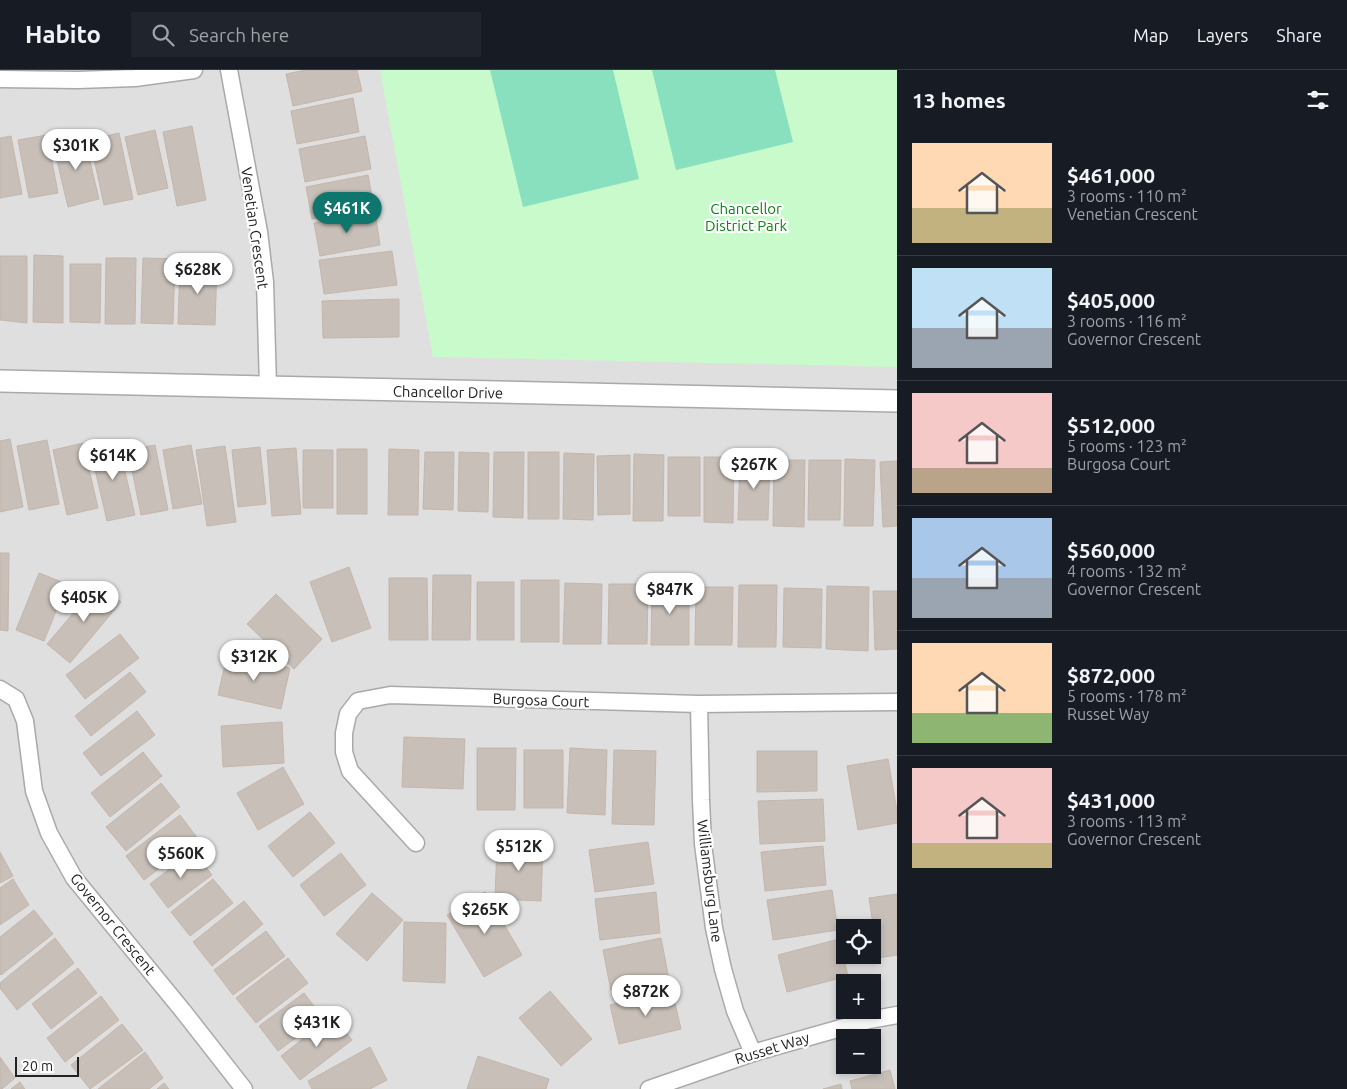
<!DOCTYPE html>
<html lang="en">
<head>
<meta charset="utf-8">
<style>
  :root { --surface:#171b24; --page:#20242c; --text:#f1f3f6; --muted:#9ea1a6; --line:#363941; --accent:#0f766e }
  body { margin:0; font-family:Ubuntu,sans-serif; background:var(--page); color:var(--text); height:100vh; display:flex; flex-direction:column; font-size:19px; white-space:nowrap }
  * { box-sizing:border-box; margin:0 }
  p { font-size:16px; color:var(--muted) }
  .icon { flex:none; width:28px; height:28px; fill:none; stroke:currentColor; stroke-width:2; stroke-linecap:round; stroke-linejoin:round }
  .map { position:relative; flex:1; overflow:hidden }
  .panel { display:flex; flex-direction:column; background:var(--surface); width:450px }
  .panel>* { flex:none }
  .tools { position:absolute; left:836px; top:849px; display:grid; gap:10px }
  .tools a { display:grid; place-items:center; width:45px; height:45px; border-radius:0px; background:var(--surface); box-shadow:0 2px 8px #0003; font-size:25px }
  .scale { position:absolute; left:15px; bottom:12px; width:64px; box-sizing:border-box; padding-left:5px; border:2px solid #222; border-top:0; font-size:14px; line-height:18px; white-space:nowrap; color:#222; -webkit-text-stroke:4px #fff; paint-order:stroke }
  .price { position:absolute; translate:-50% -42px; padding:0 11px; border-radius:18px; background:#fff; color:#222; font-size:16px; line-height:32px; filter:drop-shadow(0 1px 2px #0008) }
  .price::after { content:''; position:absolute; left:50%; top:30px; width:15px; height:11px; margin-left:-8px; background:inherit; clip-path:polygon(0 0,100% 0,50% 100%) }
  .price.on { background:var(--accent); color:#fff }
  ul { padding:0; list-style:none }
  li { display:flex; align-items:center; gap:15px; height:125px; padding:0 15px }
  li+li { border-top:1px solid var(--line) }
  li span { display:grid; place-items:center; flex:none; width:140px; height:100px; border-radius:0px; color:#555 }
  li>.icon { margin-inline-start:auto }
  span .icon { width:60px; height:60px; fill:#fffc; stroke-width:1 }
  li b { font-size:21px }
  h2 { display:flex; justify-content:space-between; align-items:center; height:60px; padding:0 15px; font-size:21px }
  header { display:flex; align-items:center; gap:30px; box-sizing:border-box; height:70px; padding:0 25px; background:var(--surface); border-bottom:1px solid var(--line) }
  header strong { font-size:24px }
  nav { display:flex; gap:28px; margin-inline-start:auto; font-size:18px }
  .search { width:350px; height:45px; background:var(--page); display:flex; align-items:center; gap:12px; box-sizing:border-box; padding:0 18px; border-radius:0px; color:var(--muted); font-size:19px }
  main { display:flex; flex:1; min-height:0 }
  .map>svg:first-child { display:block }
  .residential { fill:#e0dfdf; fill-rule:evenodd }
  .park { fill:#c8facc }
  .pitch { fill:#88e0be }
  .building { fill:#c7bfb8; stroke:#c4b6ab }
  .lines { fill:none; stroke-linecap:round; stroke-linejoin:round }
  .minor-casing { stroke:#a9a9a9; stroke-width:19 }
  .tertiary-casing { stroke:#a9a9a9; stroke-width:24 }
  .minor { stroke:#fff; stroke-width:16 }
  .tertiary { stroke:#fff; stroke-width:21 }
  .labels { text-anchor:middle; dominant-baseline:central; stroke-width:4.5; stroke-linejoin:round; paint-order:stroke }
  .park-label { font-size:15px; fill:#0c8416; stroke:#fff }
  .street-label { font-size:15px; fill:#222; stroke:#fff }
</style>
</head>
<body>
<header>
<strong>Habito</strong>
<div class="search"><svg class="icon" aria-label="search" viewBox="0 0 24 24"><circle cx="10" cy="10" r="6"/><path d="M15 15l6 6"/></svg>Search here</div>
<nav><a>Map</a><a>Layers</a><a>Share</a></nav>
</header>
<main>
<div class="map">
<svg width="897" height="1019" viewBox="0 0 897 1019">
  <rect width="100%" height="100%" fill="#f2efe9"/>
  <path class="residential" d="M0,0H897V1019H0ZM845,858H872V885H845ZM845,912H872V940H845ZM845,968H872V995H845Z"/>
  <path class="park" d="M380,0H897V297L433,287Z"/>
  <path class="pitch" d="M490,0H613L639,109L523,137Z
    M652,0H775L793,72L676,100Z"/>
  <path class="building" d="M306,0H357L362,21L293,36L286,4Z
    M353,28L359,62L297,74L291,41Z
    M192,56L206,130L177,136L163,62Z
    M155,60L168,118L138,125L125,67Z
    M119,63L133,129L104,135L90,70Z
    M47,65L58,123L29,128L18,70Z
    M11,66L22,124L0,128V68Z
    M84,66L99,129L68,137L53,74Z
    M365,66L371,99L305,112L299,79Z
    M368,105L374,138L312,149L306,117Z
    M375,142L380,175L320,186L314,153Z
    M392,181L397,215L324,224L319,190Z
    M34,185L63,186V253L33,252Z
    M0,186H27V253L0,250Z
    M106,188H136L135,254H105Z
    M143,188L175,189L173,254L141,253Z
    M70,194H101L100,253L70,252Z
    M180,195L217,196L215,255L178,254Z
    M399,229V267L323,268L322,231Z
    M10,369L23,437L0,442V371Z
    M47,370L59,434L29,440L17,376Z
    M118,371L135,445L107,451L90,378Z
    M83,373L98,438L67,445L53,380Z
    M155,375L168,440L141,445L128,380Z
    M191,375L202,434L173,439L163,380Z
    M225,376L236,452L207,456L196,380Z
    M260,377L266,434L238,437L232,380Z
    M296,378L301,444L272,446L267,380Z
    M337,379H367V444H337Z
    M389,379L419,380L418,445H388Z
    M303,380H333V438H303Z
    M425,382H454L453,440L423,439Z
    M459,382L489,383L488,442L458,441Z
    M494,382H524L523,448L493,447Z
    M528,382H559V449H528Z
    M564,383L594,384L593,450L563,449Z
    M634,384L664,385L663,451H633Z
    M630,385V444L598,445L597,386Z
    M668,387H700V446H668Z
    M704,387H734L733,453L704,452Z
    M740,389L770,390L768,450H738Z
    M845,389L875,390L873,456H844Z
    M774,390H805L804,457L773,456Z
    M809,390H841L840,450H808Z
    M897,391V456L883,457L880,392Z
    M0,483H9L8,561L0,560Z
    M349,497L371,558L332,572L310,512Z
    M39,503L67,514L44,571L16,560Z
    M433,505H471L470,570H432Z
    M389,508H427L428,570H389Z
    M521,510H559V572H521Z
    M477,512H514V570H477Z
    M99,513L121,532L70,593L47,574Z
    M565,513L602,514L601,574H563Z
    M609,514H648L647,574H608Z
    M652,514H689V575H651Z
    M739,515H777L776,577H738Z
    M827,516L869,517L868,581L826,579Z
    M696,517H733L732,575H695Z
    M784,518L822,519L821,578L783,577Z
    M873,521H897V579L875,580Z
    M276,524L322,569L294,599L247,554Z
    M120,564L139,588L85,629L66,605Z
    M227,585L290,598L281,639L218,625Z
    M130,602L146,622L91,666L75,646Z
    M137,641L155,665L101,706L83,683Z
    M282,652L284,693L223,697L221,656Z
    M404,667L465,669L463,719L402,717Z
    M477,678H516L515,740H477Z
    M570,678L607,680L605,745L567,743Z
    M524,680H563V738H524Z
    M614,680L656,681L654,755L612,754Z
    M757,681H817V721L757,722Z
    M143,682L162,706L110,747L91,723Z
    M888,689L897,741V753L858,760L847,696Z
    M283,697L304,734L258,760L237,723Z
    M161,713L180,737L126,781L106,757Z
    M823,729L825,771L760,774L758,731Z
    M310,742L335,773L293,807L268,776Z
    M180,745L198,769L144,810L126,786Z
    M648,772L654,814L595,822L589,780Z
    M497,773L543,775L541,831L495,829Z
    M823,776L826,815L765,821L761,782Z
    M193,781L212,805L168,838L150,814Z
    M0,782L13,806L0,813Z
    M341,783L366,815L324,846L300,815Z
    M13,809L29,835L0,855V818Z
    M213,809L233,833L190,866L171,842Z
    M832,820L838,860L773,870L767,830Z
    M485,822L522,885L484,907L447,845Z
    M656,822L660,863L600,870L595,829Z
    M372,823L403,850L367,891L336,864Z
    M897,824V885L878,888L869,828Z
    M244,831L263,854L212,896L193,872Z
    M34,840L53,864L1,905L0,904V867Z
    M404,852L446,853L445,913L403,911Z
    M266,861L285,886L233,925L214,900Z
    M55,868L74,893L17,940L0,918V913Z
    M661,868L669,909L611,921L603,880Z
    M839,869L848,906L787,922L778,885Z
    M288,888L308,913L256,953L236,928Z
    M78,898L97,923L51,959L32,934Z
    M672,920L681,959L619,974L610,935Z
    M550,921L592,969L561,996L519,948Z
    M304,923L323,948L278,981L259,956Z
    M101,926L119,950L65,992L47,968Z
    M333,945L352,970L300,1010L281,986Z
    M122,954L143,980L90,1019L71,995Z
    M370,977L387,1010L370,1019H312L308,1011Z
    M145,982L163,1008L149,1019H98Z
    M478,986L549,1009L546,1019H467Z
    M0,987L15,1008L2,1019H0Z
    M890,1000L895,1019H852L850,1011Z
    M20,1012L25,1019H11Z
    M164,1013L169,1019H157Z
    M841,1014L842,1019H823Z"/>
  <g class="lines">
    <g class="minor-casing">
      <path id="minor" d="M229,0L259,162L265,212L268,317
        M0,9L78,10L135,8L194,0
        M0,619L16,629L25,651L34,721L49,763L74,808L183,941L244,1019
        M699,634L701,730L703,774L714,858L723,899L735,941L753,983
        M416,773L350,701L344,682V663L348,644L358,631L390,625L699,634L897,632
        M649,1019L753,983L869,950L897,945"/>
    </g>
    <g class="tertiary-casing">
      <path id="tertiary" d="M0,311L897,331"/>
    </g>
    <use href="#minor" class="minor"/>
    <use href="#tertiary" class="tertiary"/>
  </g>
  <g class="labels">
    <g class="park-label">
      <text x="746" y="138">Chancellor<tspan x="746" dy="17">District Park</tspan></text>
    </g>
    <g class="street-label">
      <text transform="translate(255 158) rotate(82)">Venetian Crescent</text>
      <text transform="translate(448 322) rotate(1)">Chancellor Drive</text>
      <text transform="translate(541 630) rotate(2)">Burgosa Court</text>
      <text transform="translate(710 811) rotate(83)">Williamsburg Lane</text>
      <text transform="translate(113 854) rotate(51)">Governor Crescent</text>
      <text transform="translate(772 978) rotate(-17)">Russet Way</text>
    </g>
  </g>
</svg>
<div class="tools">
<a><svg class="icon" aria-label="locate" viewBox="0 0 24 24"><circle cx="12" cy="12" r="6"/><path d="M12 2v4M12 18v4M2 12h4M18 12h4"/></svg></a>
<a>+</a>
<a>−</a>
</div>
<div class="scale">20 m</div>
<b class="price" style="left:76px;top:101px">$301K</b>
<b class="price on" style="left:347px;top:164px">$461K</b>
<b class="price" style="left:198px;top:225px">$628K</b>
<b class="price" style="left:113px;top:411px">$614K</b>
<b class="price" style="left:754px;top:420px">$267K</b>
<b class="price" style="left:670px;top:545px">$847K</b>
<b class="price" style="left:84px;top:553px">$405K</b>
<b class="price" style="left:254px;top:612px">$312K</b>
<b class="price" style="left:519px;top:802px">$512K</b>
<b class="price" style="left:181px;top:809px">$560K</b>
<b class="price" style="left:485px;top:865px">$265K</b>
<b class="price" style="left:646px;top:947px">$872K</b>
<b class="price" style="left:317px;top:978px">$431K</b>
</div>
<section class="panel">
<h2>13 homes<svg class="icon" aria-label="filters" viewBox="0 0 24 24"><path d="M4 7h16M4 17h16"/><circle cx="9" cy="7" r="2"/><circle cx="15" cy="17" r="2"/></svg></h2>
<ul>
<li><span style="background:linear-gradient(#ffd9b3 65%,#c2b280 0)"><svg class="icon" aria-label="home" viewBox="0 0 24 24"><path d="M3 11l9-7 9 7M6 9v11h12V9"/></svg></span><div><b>$461,000</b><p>3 rooms · 110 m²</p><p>Venetian Crescent</p></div></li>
<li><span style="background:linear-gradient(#bfe0f5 60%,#9aa5b1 0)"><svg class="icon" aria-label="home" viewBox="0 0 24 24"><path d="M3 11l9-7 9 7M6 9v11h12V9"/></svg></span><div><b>$405,000</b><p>3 rooms · 116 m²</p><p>Governor Crescent</p></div></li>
<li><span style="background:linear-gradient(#f6c9c9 75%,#b9a48a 0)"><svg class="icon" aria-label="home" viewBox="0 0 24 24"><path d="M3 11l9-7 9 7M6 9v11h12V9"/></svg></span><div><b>$512,000</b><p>5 rooms · 123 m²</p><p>Burgosa Court</p></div></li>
<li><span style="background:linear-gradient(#a9c7e8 60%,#9aa5b1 0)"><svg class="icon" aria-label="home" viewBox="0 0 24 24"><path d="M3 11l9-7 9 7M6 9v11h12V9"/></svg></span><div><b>$560,000</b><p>4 rooms · 132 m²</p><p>Governor Crescent</p></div></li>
<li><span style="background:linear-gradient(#ffd9b3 70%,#8fb573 0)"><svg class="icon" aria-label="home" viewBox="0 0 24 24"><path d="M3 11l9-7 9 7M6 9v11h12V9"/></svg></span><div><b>$872,000</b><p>5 rooms · 178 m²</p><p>Russet Way</p></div></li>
<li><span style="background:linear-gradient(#f6c9c9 75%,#c2b280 0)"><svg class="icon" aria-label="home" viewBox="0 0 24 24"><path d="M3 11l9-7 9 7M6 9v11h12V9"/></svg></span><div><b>$431,000</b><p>3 rooms · 113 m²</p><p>Governor Crescent</p></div></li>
</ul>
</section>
</main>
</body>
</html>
